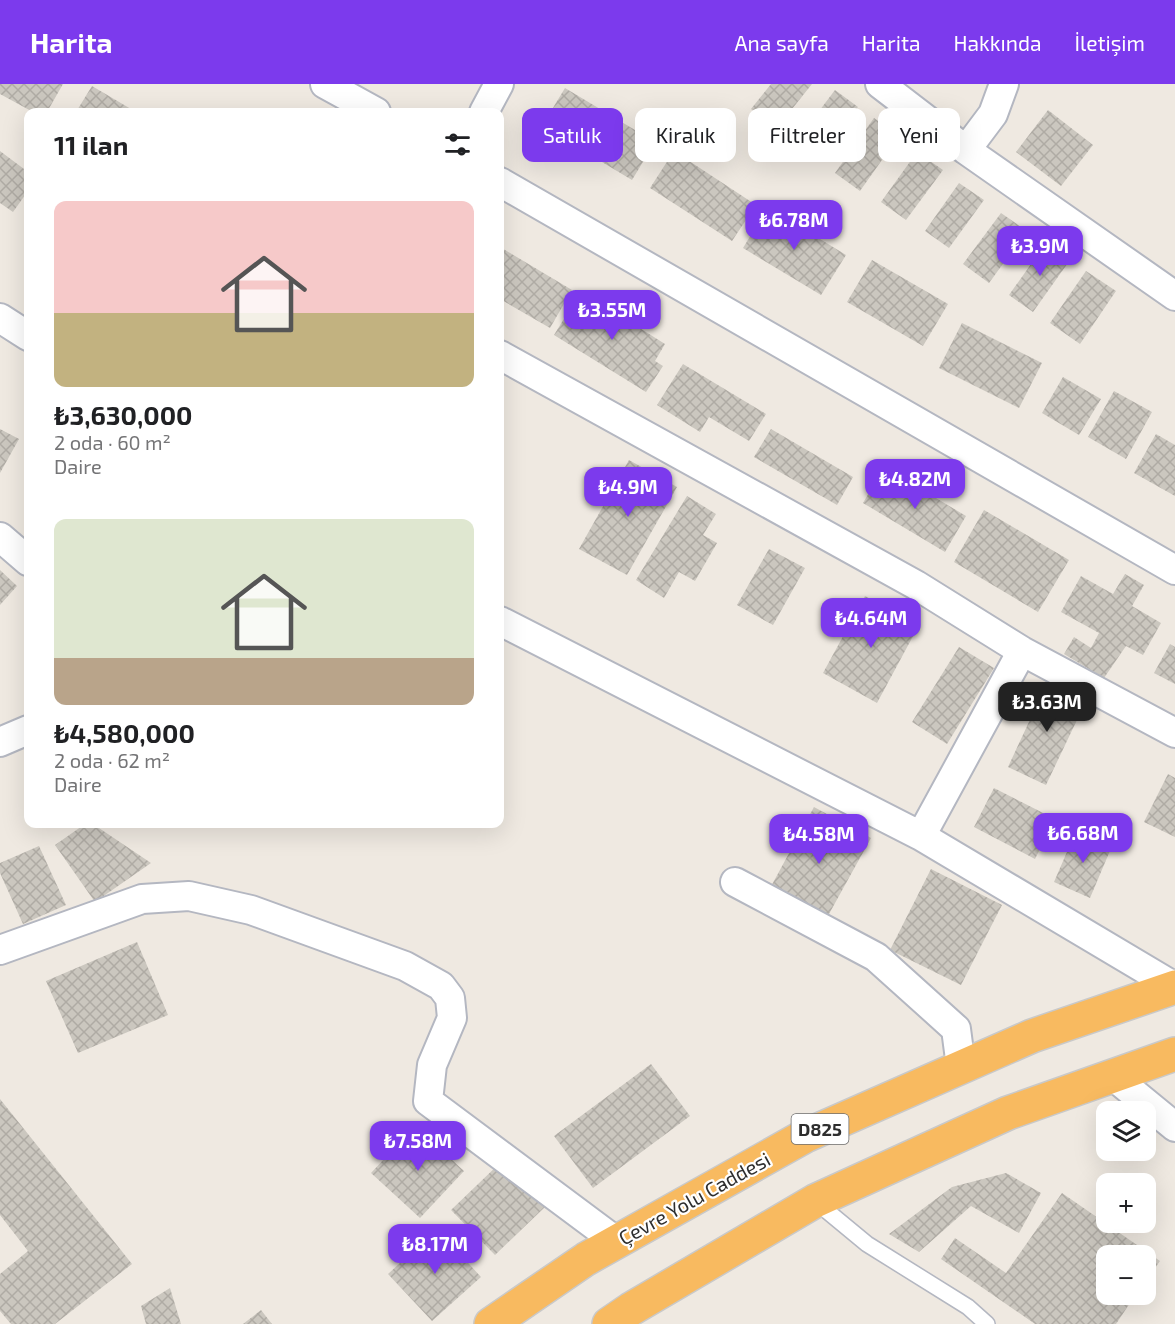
<!DOCTYPE html>
<html lang="tr">
<head>
<meta charset="utf-8">
<style>
  :root { --surface:#fff; --page:#f2f2f2; --text:#202124; --muted:#757577; --accent:#7c3aed }
  body { margin:0; font-family:"Exo 2",sans-serif; background:var(--page); color:var(--text); height:100vh; display:flex; flex-direction:column; font-size:22px; white-space:nowrap }
  * { box-sizing:border-box; margin:0 }
  p { font-size:20px; color:var(--muted) }
  .icon { flex:none; width:33px; height:33px; fill:none; stroke:currentColor; stroke-width:2; stroke-linecap:round; stroke-linejoin:round }
  .map { position:relative; flex:1; overflow:hidden }
  .side { position:absolute; left:24px; top:24px; width:480px; height:720px; display:flex; flex-direction:column; background:var(--surface); border-radius:12px; box-shadow:0 6px 24px #0002 }
  .side>* { flex:none }
  .hud { position:absolute; left:522px; top:24px; width:562px; height:54px; display:flex; gap:12px }
  .controls { position:absolute; left:1096px; top:1017px; display:grid; gap:12px }
  .controls a { display:grid; place-items:center; width:60px; height:60px; border-radius:12px; background:var(--surface); box-shadow:0 6px 24px #0002; font-size:30px }
  .price { position:absolute; translate:-50% -51px; padding:0 14px; border-radius:12px; background:var(--accent); color:#fff; font-size:20px; line-height:39px; filter:drop-shadow(0 2px 3px #0008) }
  .price::after { content:''; position:absolute; left:50%; top:36px; width:18px; height:14px; margin-left:-9px; background:inherit; clip-path:polygon(0 0,100% 0,50% 100%) }
  .price.on { background:#222; color:#fff }
  ul { padding:0; list-style:none }
  li { display:grid; align-content:center; gap:12px; height:318px; padding:0 30px }
  li span { display:grid; place-items:center; height:186px; border-radius:12px; color:#555 }
  li>.icon { margin-inline-start:auto }
  span .icon { width:108px; height:108px; fill:#fffc; stroke-width:1 }
  li b { font-size:26px }
  h2 { display:flex; justify-content:space-between; align-items:center; height:72px; padding:0 30px; font-size:26px }
  .pill { padding:0 21px; border-radius:12px; background:var(--surface); box-shadow:0 6px 24px #0002; font-size:21px; line-height:54px }
  .pill.on { background:var(--accent); color:#fff }
  header { display:flex; align-items:center; gap:36px; box-sizing:border-box; height:84px; padding:0 30px; background:var(--accent); color:#fff }
  header strong { font-size:28px }
  nav { display:flex; gap:33px; margin-inline-start:auto; font-size:21px }
  .map>svg:first-child { display:block }
  .building { fill:url(#building-cross-hatch) }
  .lines { fill:none; stroke-linecap:round; stroke-linejoin:round }
  .service-casing { stroke:#b4b7c1; stroke-width:18 }
  .minor-casing { stroke:#b4b7c1; stroke-width:32 }
  .trunk-casing { stroke:#c9c9c9; stroke-width:36 }
  .service { stroke:#fff; stroke-width:15 }
  .minor { stroke:#fff; stroke-width:28 }
  .trunk { stroke:#f8ba60; stroke-width:33 }
  .labels { text-anchor:middle; dominant-baseline:central; stroke-width:4.5; stroke-linejoin:round; paint-order:stroke }
  .shield { fill:#fff; stroke:#6d6d6d; stroke-width:1.5 }
  .shield-label { font-size:18px; font-weight:bold; fill:#2e2e2e }
  .street-label { font-size:20px; fill:#2e2e2e; stroke:#fff }
</style>
</head>
<body>
<header>
<strong>Harita</strong>
<nav><a>Ana sayfa</a><a>Harita</a><a>Hakkında</a><a>İletişim</a></nav>
</header>
<div class="map">
<svg width="1175" height="1240" viewBox="0 0 1175 1240">
  <defs>
    <pattern id="building-cross-hatch" width="8" height="8" patternUnits="userSpaceOnUse" patternTransform="scale(1.5)"><rect width="8" height="8" fill="#cbc7bf"/><path d="M0 0l8 8M0 8l8-8" fill="none" stroke="#afaba4"/></pattern>
  </defs>
  <rect width="100%" height="100%" fill="#efe9e1"/>
  <path class="building" d="M0,0H63L47,28H33L0,10Z
    M771,0H812L776,45L751,25Z
    M92,2L136,28H76Z
    M565,4L655,58L632,96L542,42Z
    M835,6L858,23L817,76L795,59Z
    M1048,26L1093,61L1061,102L1016,68Z
    M874,34L899,52L860,107L835,89Z
    M0,67L28,88V107L13,128L0,119Z
    M674,67L756,121L732,157L650,104Z
    M917,68L943,86L906,136L881,118Z
    M959,99L984,116L949,164L925,147Z
    M768,123L846,171L821,211L743,164Z
    M1001,129L1027,147L989,199L963,180Z
    M1046,159L1070,176L1033,228L1009,211Z
    M500,163L572,206L550,244L500,215Z
    M872,176L948,220L923,262L847,218Z
    M1086,187L1116,207L1080,260L1050,239Z
    M581,207L665,260L655,277L663,282L646,308L554,251Z
    M962,239L1042,279L1019,324L939,284Z
    M683,280L766,330L749,357L709,333L700,348L657,321Z
    M1063,293L1101,315L1079,351L1042,329Z
    M1114,307L1152,328L1126,375L1088,353Z
    M0,345L19,355L0,389Z
    M771,345L853,393L837,421L754,373Z
    M1156,350L1175,361V412L1134,389Z
    M629,376L677,403L627,491L579,465Z
    M884,383L966,432L945,468L863,419Z
    M687,412L716,430L703,451L717,459L695,497L679,488L664,514L636,496Z
    M984,426L1069,476L1038,528L954,478Z
    M769,465L805,484L773,541L737,521Z
    M0,486L17,502L0,521Z
    M1125,490L1144,501L1132,522L1161,539L1143,571L1126,562L1104,594L1064,570L1074,553L1091,564L1099,549L1061,528L1081,492L1113,510Z
    M865,512L919,541L877,619L823,589Z
    M1170,560L1175,563V600L1154,589Z
    M959,563L994,584L947,660L912,638Z
    M1048,597L1087,615L1046,701L1008,683Z
    M1168,690L1175,694V753L1144,738Z
    M994,704L1055,735L1035,775L974,743Z
    M814,723L871,754L824,839L768,808Z
    M85,740H93L151,779L95,818L55,761Z
    M1076,747L1112,762L1090,814L1054,798Z
    M39,762L66,821L23,840L0,789V779Z
    M931,785L1002,821L961,901L890,866Z
    M137,858L168,931L78,969L46,897Z
    M651,980L690,1032L593,1104L554,1052Z
    M0,1015L132,1180L55,1240H11L0,1227V1190L28,1167L0,1131Z
    M415,1042L464,1087L420,1134L371,1089Z
    M501,1078L545,1123L495,1171L451,1126Z
    M1006,1089L1041,1109L1019,1149L971,1122L919,1168L889,1150L952,1103Z
    M1062,1109L1160,1177L1146,1197V1172H1107V1210H1136L1116,1240H1035L941,1175L955,1154L1006,1189Z
    M437,1145L481,1193L432,1237L388,1190Z
    M170,1204L181,1240H146L141,1222Z
    M261,1226L272,1240H243Z"/>
  <g class="lines">
    <g class="service-casing">
      <path id="service" d="M815,1117L867,1160L968,1223L987,1240"/>
    </g>
    <g class="minor-casing">
      <path id="minor" d="M325,0L376,28
        M880,0L966,66L1175,212
        M484,28L499,0
        M966,66L993,30L1004,0
        M500,98L1175,486
        M0,234L28,252
        M500,271L916,501L1022,567L1175,649
        M0,453L28,477
        M500,537L921,752
        M1022,567L921,752L1175,903
        M0,658L28,646
        M735,798L876,873L956,945L961,983
        M0,866L142,815L189,812L251,826L405,882L441,902L450,914L452,934L432,981L428,1017L617,1158
        M1113,992L1175,1043"/>
    </g>
    <g class="trunk-casing">
      <path id="trunk" d="M491,1240L586,1175L805,1052L1032,952L1175,903
        M609,1240L631,1225L815,1117L1008,1029L1175,970"/>
    </g>
    <use href="#service" class="service"/>
    <use href="#minor" class="minor"/>
    <use href="#trunk" class="trunk"/>
  </g>
  <g class="labels">
    <rect class="shield" x="791.5" y="1030" width="57" height="30" rx="4.5"/>
    <g class="shield-label">
      <text x="820" y="1045">D825</text>
    </g>
    <g class="street-label">
      <text transform="translate(694 1114) rotate(-29)">Çevre Yolu Caddesi</text>
    </g>
  </g>
</svg>
<div class="controls">
<a><svg class="icon" aria-label="layers" viewBox="0 0 24 24"><path d="M12 4l9 5-9 5-9-5zM3 14l9 5 9-5"/></svg></a>
<a>+</a>
<a>−</a>
</div>
<b class="price" style="left:794px;top:167px">₺6.78M</b>
<b class="price" style="left:1040px;top:193px">₺3.9M</b>
<b class="price" style="left:612px;top:257px">₺3.55M</b>
<b class="price" style="left:915px;top:426px">₺4.82M</b>
<b class="price" style="left:628px;top:434px">₺4.9M</b>
<b class="price" style="left:871px;top:565px">₺4.64M</b>
<b class="price on" style="left:1047px;top:649px">₺3.63M</b>
<b class="price" style="left:1083px;top:780px">₺6.68M</b>
<b class="price" style="left:819px;top:781px">₺4.58M</b>
<b class="price" style="left:418px;top:1088px">₺7.58M</b>
<b class="price" style="left:435px;top:1191px">₺8.17M</b>
<div class="hud">
<a class="pill on">Satılık</a>
<a class="pill">Kiralık</a>
<a class="pill">Filtreler</a>
<a class="pill">Yeni</a>
</div>
<section class="side">
<h2>11 ilan<svg class="icon" aria-label="filters" viewBox="0 0 24 24"><path d="M4 7h16M4 17h16"/><circle cx="9" cy="7" r="2"/><circle cx="15" cy="17" r="2"/></svg></h2>
<ul>
<li><span style="background:linear-gradient(#f6c9c9 60%,#c2b280 0)"><svg class="icon" aria-label="home" viewBox="0 0 24 24"><path d="M3 11l9-7 9 7M6 9v11h12V9"/></svg></span><div><b>₺3,630,000</b><p>2 oda · 60 m²</p><p>Daire</p></div></li>
<li><span style="background:linear-gradient(#dfe7d0 75%,#b9a48a 0)"><svg class="icon" aria-label="home" viewBox="0 0 24 24"><path d="M3 11l9-7 9 7M6 9v11h12V9"/></svg></span><div><b>₺4,580,000</b><p>2 oda · 62 m²</p><p>Daire</p></div></li>
</ul>
</section>
</div>
</body>
</html>
